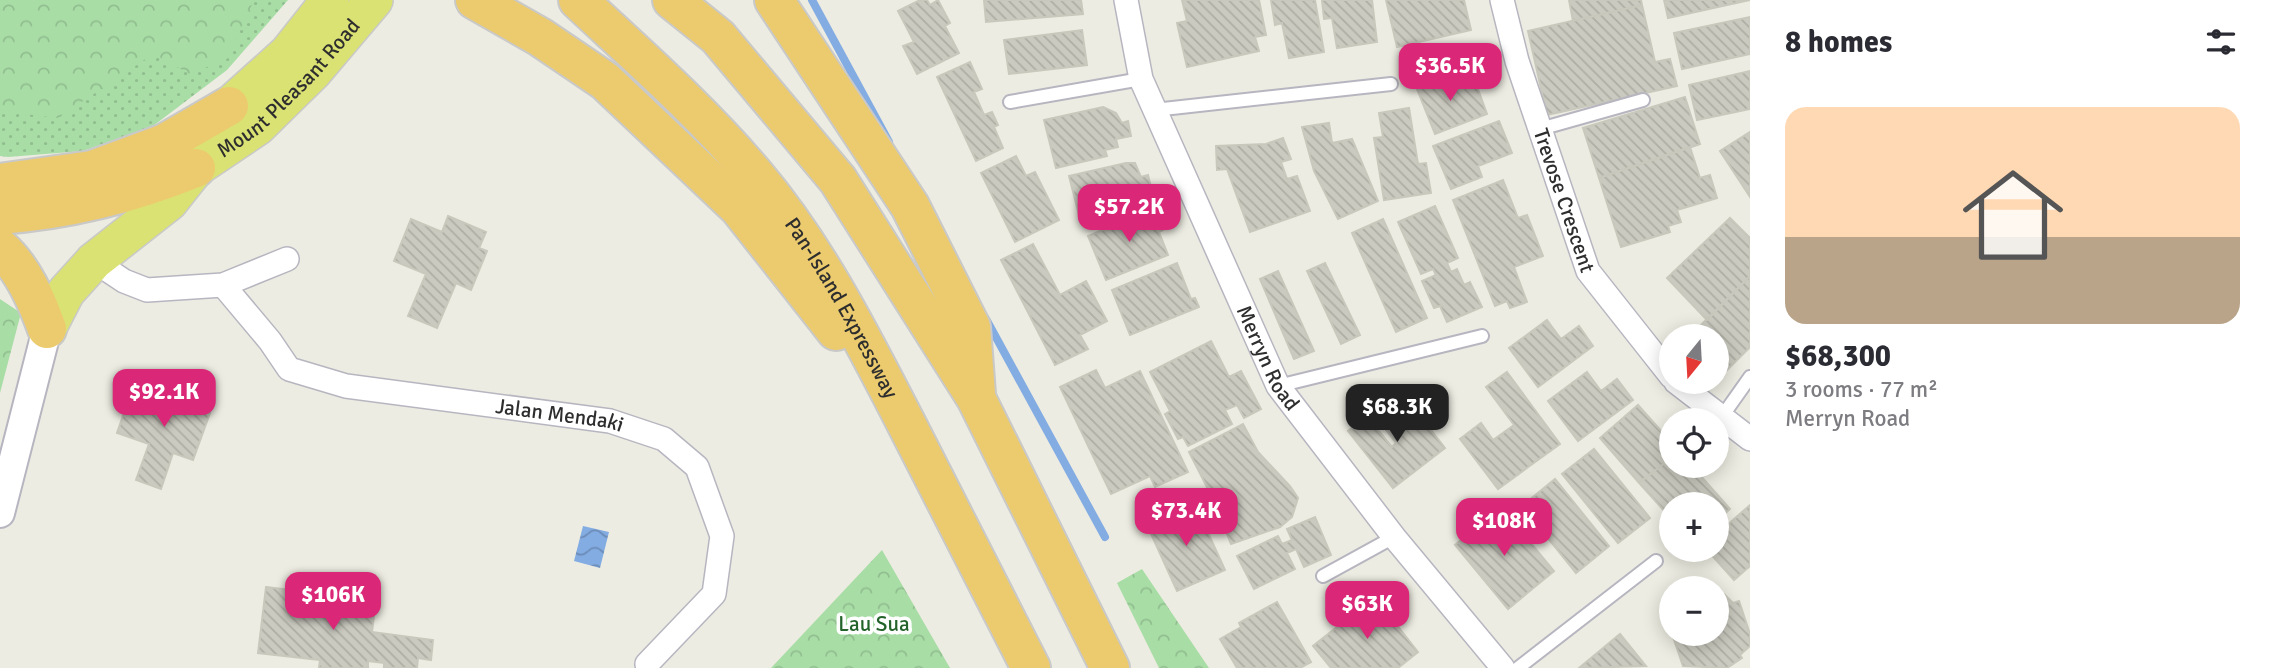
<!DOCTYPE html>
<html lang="en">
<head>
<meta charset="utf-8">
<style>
  :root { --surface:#fff; --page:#f7f7f7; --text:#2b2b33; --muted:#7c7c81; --accent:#db2777 }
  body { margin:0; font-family:Signika,sans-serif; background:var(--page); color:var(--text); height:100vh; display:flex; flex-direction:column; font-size:26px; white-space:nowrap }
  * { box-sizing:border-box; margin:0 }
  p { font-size:23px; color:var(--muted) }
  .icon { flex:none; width:38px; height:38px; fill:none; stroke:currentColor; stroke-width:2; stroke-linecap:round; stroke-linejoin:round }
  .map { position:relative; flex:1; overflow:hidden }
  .details { display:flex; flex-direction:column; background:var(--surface); width:525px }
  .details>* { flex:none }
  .needle { width:46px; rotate:198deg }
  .buttons { position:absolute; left:1659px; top:324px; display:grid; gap:14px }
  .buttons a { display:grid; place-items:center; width:70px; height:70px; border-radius:50%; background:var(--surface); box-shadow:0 4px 18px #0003; font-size:35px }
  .price { position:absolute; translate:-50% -60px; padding:0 16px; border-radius:14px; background:var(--accent); color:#fff; font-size:23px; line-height:46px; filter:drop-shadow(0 2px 4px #0008) }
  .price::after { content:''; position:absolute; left:50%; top:42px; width:21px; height:16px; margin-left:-10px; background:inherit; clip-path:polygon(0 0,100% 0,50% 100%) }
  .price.active { background:#222; color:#fff }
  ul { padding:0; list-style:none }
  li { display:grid; align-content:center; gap:14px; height:371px; padding:0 35px }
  li span { display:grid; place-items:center; height:217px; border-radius:21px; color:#555 }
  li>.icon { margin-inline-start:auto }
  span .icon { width:126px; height:126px; fill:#fffc; stroke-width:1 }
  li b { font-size:30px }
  h2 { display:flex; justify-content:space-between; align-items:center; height:84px; padding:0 35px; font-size:30px }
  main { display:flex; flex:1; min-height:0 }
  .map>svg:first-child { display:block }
  .green { fill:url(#green-dots) }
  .forest { fill:url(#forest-crowns) }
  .water { fill:url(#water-waves) }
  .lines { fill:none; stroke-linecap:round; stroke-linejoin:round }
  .stream { stroke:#83ace2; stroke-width:8 }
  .building { fill:url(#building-back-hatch); stroke:#c9c8bc; stroke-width:2 }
  .service-casing { stroke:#b7b6c0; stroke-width:16 }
  .minor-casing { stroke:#b7b6c0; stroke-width:26 }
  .tertiary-casing { stroke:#b7b6c0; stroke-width:32 }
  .primary-casing { stroke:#c9c9c9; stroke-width:40 }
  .motorway-casing { stroke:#c9c9c9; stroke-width:42 }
  .service { stroke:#fff; stroke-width:12 }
  .minor { stroke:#fff; stroke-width:23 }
  .tertiary { stroke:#fff; stroke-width:28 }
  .primary { stroke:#dae273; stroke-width:37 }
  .motorway { stroke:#eccb6e; stroke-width:38 }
  .labels { text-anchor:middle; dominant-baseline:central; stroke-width:7; stroke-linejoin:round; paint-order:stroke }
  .street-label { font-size:21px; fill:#2e2e2e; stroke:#fff }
  .park-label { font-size:21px; fill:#24642b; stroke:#fff }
</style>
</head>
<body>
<main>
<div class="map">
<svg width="1750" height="668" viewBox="0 0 1750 668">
  <defs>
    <pattern id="green-dots" width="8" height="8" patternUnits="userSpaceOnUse" patternTransform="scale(1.75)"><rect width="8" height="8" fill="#a8dda6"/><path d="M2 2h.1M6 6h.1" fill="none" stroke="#91be8f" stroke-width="1.8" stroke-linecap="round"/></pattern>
    <pattern id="forest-crowns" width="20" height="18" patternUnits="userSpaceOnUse" patternTransform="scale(1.75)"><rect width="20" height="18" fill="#a8dda6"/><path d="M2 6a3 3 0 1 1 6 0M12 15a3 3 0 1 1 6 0" fill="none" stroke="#91be8f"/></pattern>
    <pattern id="water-waves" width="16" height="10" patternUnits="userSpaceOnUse" patternTransform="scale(1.75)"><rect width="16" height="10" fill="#83ace2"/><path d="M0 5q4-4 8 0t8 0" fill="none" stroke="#6c8cb8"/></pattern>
    <pattern id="building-back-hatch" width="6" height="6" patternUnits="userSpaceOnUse" patternTransform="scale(1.75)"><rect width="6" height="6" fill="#cacac0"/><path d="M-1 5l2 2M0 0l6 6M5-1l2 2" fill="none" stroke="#aeaea5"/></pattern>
  </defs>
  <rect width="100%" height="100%" fill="#edece2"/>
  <path class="green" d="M0,0H288L227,70L153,126L83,151L8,157L0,156Z"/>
  <path class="forest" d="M0,0H254L227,59L190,74L153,54L58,118L0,111Z
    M0,299L21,313L0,393Z
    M882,550L950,668H771Z
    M1142,569L1209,668H1159L1117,583Z"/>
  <path class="water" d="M583,526L609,532L600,568L574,561Z"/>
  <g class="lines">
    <path class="stream" d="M812,0L889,142
      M986,319L1105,537"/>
  </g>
  <path class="building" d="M920,0H927L930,5L938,0L950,23L945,26L959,53L917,74L903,46L914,42L898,11Z
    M984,0H1081L1083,14L986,22Z
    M1182,0H1259L1266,35L1255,37L1259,51L1187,67L1177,23L1187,21Z
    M1271,0H1315L1324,52L1289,58L1282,23L1275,25Z
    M1322,0H1372L1377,42L1337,48L1332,18L1324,19Z
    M1386,0H1464L1471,30L1397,47Z
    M1569,0H1641L1642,5L1573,21Z
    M1664,0H1750L1668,18Z
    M1642,5L1655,62L1670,59L1677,86L1547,115L1528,31Z
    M1750,17V54L1682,69L1674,33Z
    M1082,30L1087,65L1009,74L1004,40Z
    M970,62L982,89L974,92L984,115L992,112L998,125L994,127L1003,148L976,161L937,77Z
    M1750,71V109L1697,120L1689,85Z
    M1443,74L1449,91L1475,81L1487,114L1435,134L1415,84Z
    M1685,97L1700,144L1599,178L1583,128Z
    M1103,107L1116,113L1122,123L1128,121L1131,136L1116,139L1118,147L1105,150L1107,156L1056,168L1044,120Z
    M1409,108L1418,164L1426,163L1431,193L1384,200L1374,138L1383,137L1379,113Z
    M1499,121L1512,153L1478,166L1482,177L1451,189L1433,146Z
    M1329,123L1332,143L1352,139L1378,201L1338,219L1314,171L1302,127Z
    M1750,132V197L1720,151Z
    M1283,138L1291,159L1281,162L1287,179L1297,176L1310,211L1250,232L1227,169L1217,170L1216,146L1266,144Z
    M1690,147L1700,178L1710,175L1717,198L1677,210L1681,222L1668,226L1670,232L1621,247L1599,178Z
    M1016,156L1026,176L1035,172L1059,220L1015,242L981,173Z
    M1126,163H1135L1141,177L1148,175L1152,191L1134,196L1137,208L1081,223L1069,176Z
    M1503,180L1518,218L1527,215L1543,256L1514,267L1527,302L1510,308L1507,301L1495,306L1453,200Z
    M1435,206L1458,258L1447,263L1451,272L1457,269L1464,285L1470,282L1482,307L1447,322L1440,306L1434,308L1422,281L1436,275L1433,269L1421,274L1398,222Z
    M1155,208L1163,230L1159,232L1168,255L1106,280L1088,236Z
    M448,216L486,232L479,248L487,251L471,290L456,283L437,328L408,316L426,274L394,261L411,219L442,232Z
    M1730,218L1750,238V276L1707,320L1667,278Z
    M1383,219L1427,318L1396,332L1352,233Z
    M1033,244L1060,295L1086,281L1107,321L1080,335L1088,349L1055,365L1001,260Z
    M1177,263L1191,299L1195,298L1199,307L1130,335L1112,290Z
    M1325,263L1360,335L1341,344L1307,271Z
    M1278,271L1314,351L1294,359L1260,279Z
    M1750,276V347L1720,377L1717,374V336H1690Z
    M1547,320L1561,339L1579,326L1593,346L1538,387L1509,348Z
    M1211,341L1229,377L1241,371L1261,409L1244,418L1237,405L1225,410L1232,424L1188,446L1183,437L1178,439L1165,414L1170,411L1150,372Z
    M1096,370L1105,388L1140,371L1188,472L1155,487L1150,476L1111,494L1060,387Z
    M1507,372L1560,444L1498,489L1460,439L1481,423L1493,440L1514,425L1486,387Z
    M1587,372L1601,391L1617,379L1633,400L1578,441L1548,401Z
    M172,384L205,395L201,409L210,413L193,460L173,453L161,489L136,480L149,444L117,433L133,387L167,399Z
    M1638,405L1671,442V458L1639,483L1600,438Z
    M1379,407L1389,420L1378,430L1392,447L1396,443L1386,430L1414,408L1445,448L1393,488L1348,431Z
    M1243,424L1258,452L1290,486L1298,498L1292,517L1280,527L1231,544L1212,497L1189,452Z
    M1594,449L1650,518L1618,543L1562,474Z
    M1671,458V466H1692L1730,509L1717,521V504L1681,502L1671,504V510L1667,514L1639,483Z
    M1555,479L1609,546L1576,573L1522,506Z
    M1195,504L1225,570L1177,591L1147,525Z
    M1750,505V566L1734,580L1707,550H1717V534Z
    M1501,507L1554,571L1508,609L1455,545Z
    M1315,517L1331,555L1304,567L1296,549L1287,553L1295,569L1254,589L1237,556L1278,536L1282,544L1292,540L1287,529Z
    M1715,585L1733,603L1739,601L1750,634V646L1740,655L1742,658L1727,668L1683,666L1672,634H1717V588H1711Z
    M266,587L376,600L372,632L433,640L431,660L418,658L417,668H384V663L368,661V668H319L320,660L258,653Z
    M1375,597L1418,652L1398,668H1331L1313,646Z
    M1277,602L1311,662L1300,668H1237L1220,639L1241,627L1239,623Z
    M1620,634L1646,666L1579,668Z"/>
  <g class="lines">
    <g class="service-casing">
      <path id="service" d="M1010,102L1141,79
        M1154,110L1391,84
        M1540,129L1643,100
        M1278,386L1482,336
        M1721,418L1750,377
        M1323,576L1394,537
        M1518,668L1656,561"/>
    </g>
    <g class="minor-casing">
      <g id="minor">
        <path id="s1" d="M1126,0L1141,79L1278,386L1394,537L1503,668"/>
        <path id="s2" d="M1502,0L1517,61L1588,271L1671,376"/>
        <path d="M94,261L124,281L147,290L223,285L287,259"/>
        <path id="s3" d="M223,285L270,341L289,369L346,386L610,421L664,439L697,467L722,536L714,594L647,664"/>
        <path d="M1676,382L1750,439"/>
      </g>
    </g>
    <g class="tertiary-casing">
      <path id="tertiary" d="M0,513L47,329"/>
    </g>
    <g class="primary-casing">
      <g id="primary">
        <path d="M229,106L288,53L330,0"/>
        <path id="s4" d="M47,329L66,292L94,261L169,202L196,168L257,127L313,72L374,0"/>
      </g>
    </g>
    <g class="motorway-casing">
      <g id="motorway">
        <path d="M475,0L540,37L605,81L739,208L836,331"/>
        <path id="s5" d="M578,0C638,56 701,111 755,175C817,248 862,338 906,423C948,505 989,586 1031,668"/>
        <path d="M672,0L718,37L838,180L976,398L1110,668"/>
        <path d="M774,0L910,206L971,327L976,394"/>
        <path d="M0,183L92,170L165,143L229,106"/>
        <path d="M0,215C69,210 132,194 196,168"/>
        <path d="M0,248C23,268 37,301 47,329"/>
      </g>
    </g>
    <use href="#service" class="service"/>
    <use href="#minor" class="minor"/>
    <use href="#tertiary" class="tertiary"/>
    <use href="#primary" class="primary"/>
    <use href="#motorway" class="motorway"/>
  </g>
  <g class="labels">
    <g class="street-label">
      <text stroke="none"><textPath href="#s4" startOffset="345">Mount Pleasant Road</textPath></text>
      <text stroke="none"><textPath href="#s2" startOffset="210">Trevose Crescent</textPath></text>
      <text stroke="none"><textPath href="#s5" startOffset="408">Pan-Island Expressway</textPath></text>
      <text stroke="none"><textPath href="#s1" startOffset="387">Merryn Road</textPath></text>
      <text stroke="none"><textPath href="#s3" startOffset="382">Jalan Mendaki</textPath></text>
    </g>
    <g class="park-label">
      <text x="874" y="624">Lau Sua</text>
    </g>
  </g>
</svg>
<div class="buttons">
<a><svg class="needle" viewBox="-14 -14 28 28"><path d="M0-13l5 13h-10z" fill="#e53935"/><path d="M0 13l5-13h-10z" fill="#7c7c81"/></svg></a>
<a><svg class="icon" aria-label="locate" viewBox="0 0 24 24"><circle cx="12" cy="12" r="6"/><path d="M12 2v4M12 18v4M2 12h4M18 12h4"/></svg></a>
<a>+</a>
<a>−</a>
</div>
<b class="price" style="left:1450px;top:103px">$36.5K</b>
<b class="price" style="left:1129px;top:244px">$57.2K</b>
<b class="price" style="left:164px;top:429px">$92.1K</b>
<b class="price active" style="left:1397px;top:444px">$68.3K</b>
<b class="price" style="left:1186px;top:548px">$73.4K</b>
<b class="price" style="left:1504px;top:558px">$108K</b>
<b class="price" style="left:333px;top:632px">$106K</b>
<b class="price" style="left:1367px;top:641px">$63K</b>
</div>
<section class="details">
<h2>8 homes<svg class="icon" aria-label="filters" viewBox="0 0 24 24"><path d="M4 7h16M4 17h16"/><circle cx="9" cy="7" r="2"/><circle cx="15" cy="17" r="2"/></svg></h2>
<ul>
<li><span style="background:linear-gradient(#ffd9b3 60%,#b9a48a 0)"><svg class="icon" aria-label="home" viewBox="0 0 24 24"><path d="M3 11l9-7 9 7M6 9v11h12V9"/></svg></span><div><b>$68,300</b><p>3 rooms · 77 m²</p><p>Merryn Road</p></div></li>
</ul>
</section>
</main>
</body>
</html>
